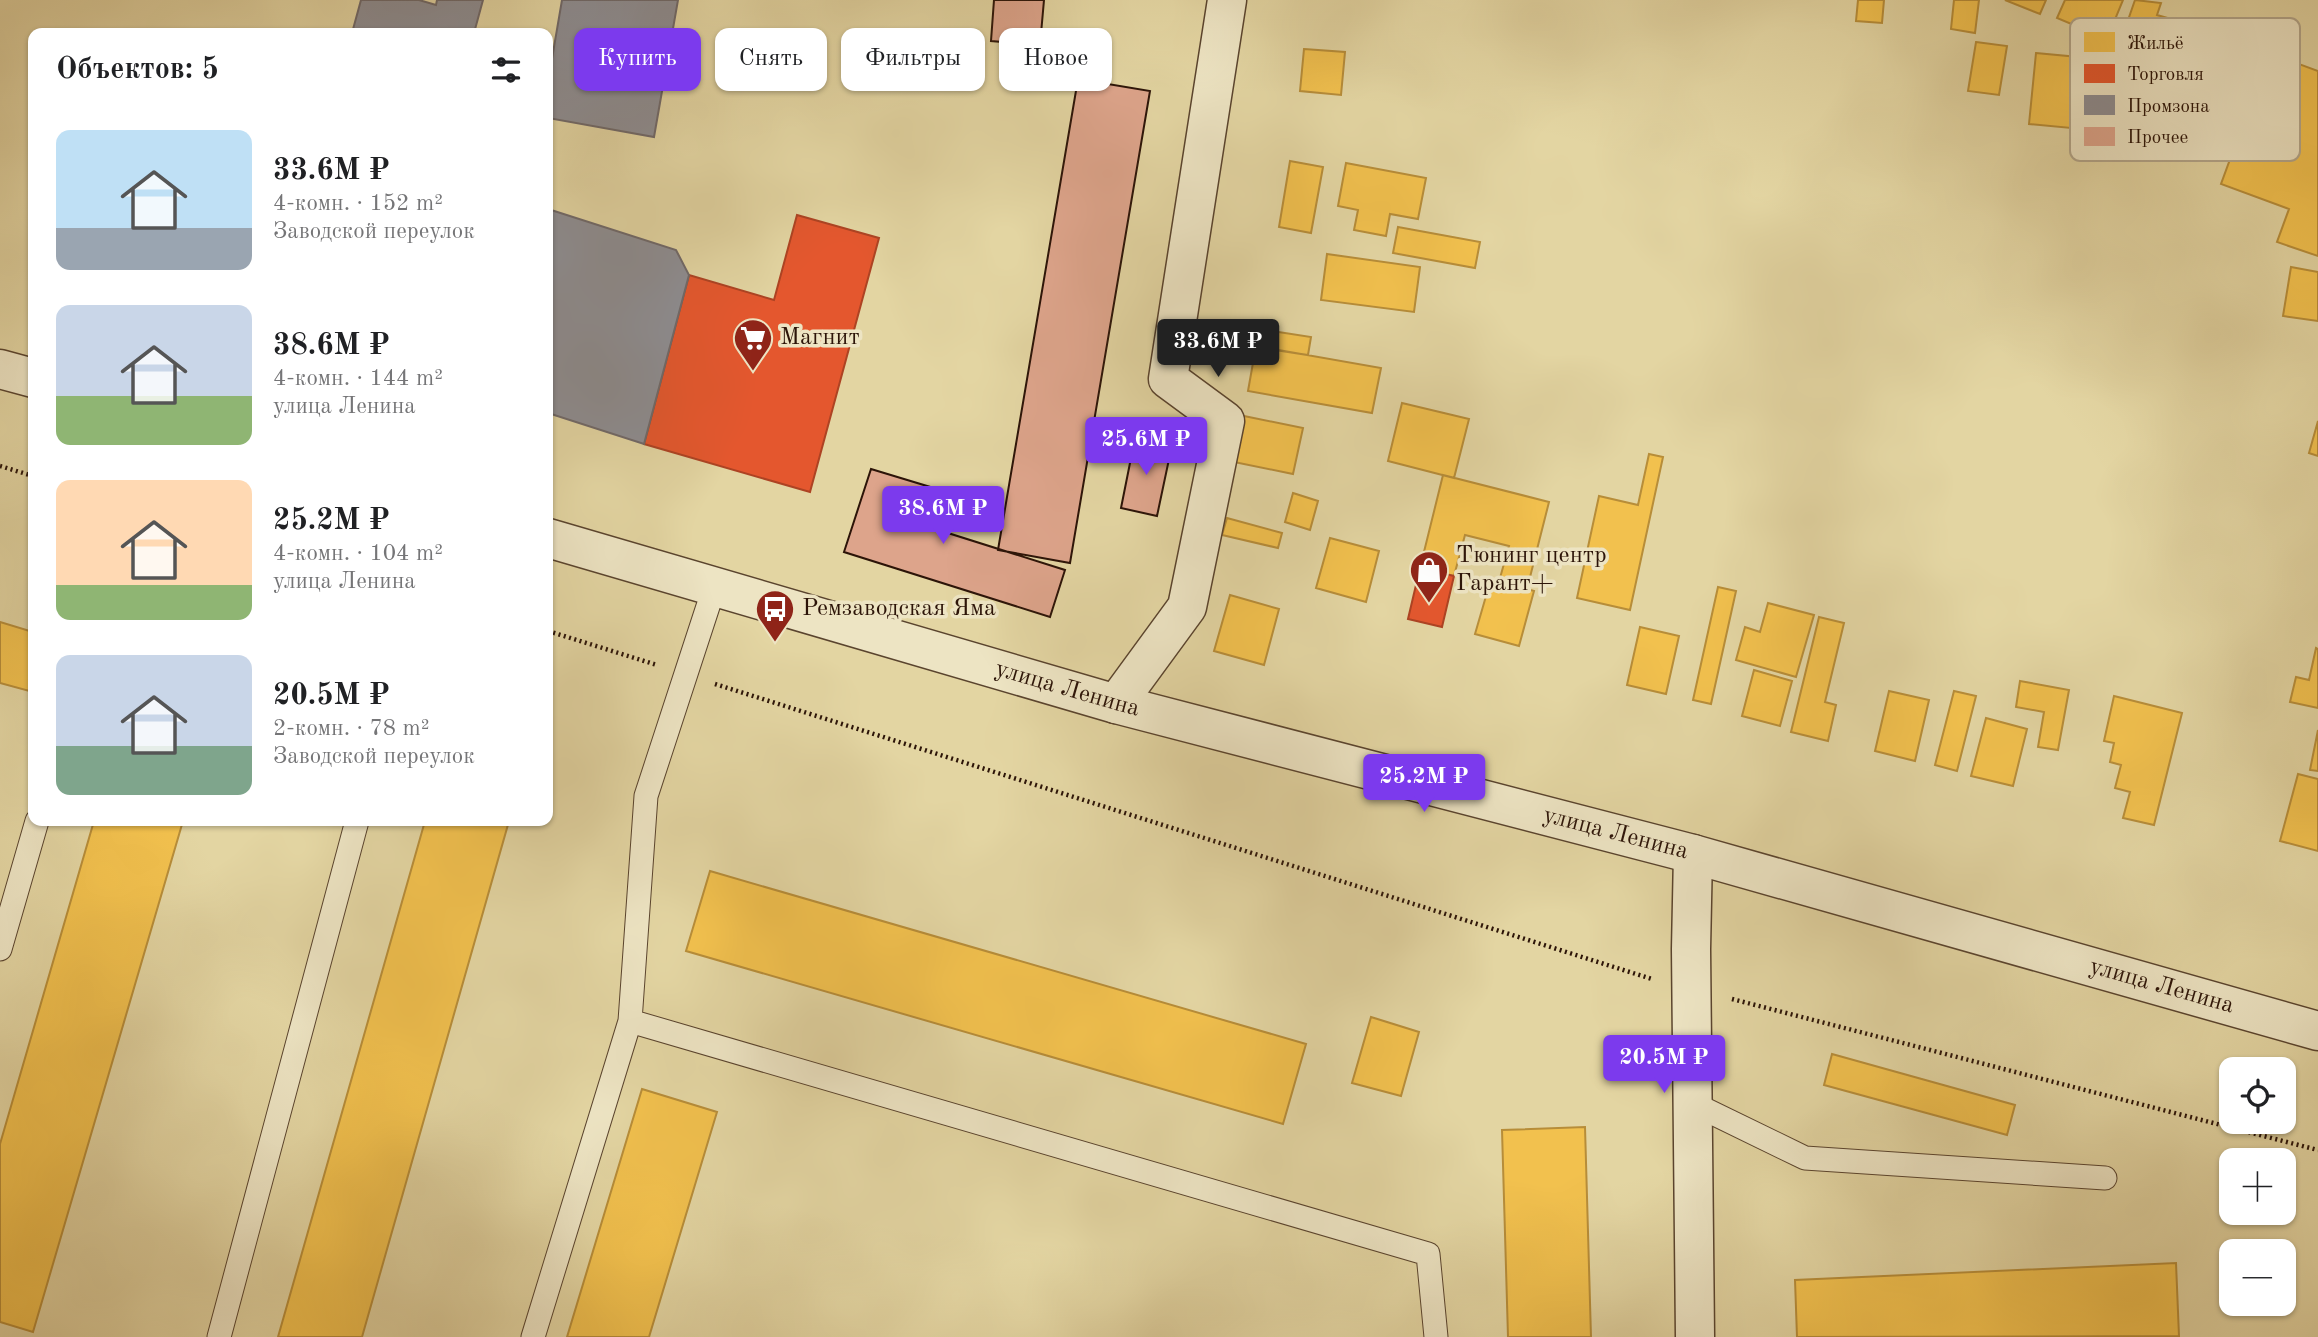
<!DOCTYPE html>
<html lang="ru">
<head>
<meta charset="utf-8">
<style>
  :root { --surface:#fff; --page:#f2f2f2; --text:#202124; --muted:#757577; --accent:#7c3aed }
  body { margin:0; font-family:"Old Standard TT",serif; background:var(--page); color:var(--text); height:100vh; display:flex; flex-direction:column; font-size:26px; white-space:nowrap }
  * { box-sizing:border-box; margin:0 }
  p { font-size:23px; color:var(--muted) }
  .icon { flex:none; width:38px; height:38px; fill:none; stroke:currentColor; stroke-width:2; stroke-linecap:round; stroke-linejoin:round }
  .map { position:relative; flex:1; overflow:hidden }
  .sheet { position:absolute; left:28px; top:28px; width:525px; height:798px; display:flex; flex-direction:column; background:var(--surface); border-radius:14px; box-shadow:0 2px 5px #0004 }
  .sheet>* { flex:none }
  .guide { position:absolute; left:574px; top:28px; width:665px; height:63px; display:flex; gap:14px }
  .fabs { position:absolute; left:2219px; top:1057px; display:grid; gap:14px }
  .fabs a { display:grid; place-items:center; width:77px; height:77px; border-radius:14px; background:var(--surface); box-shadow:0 2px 5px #0004; font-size:35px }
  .price { position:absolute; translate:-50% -60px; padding:0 16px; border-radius:7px; background:var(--accent); color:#fff; font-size:23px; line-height:46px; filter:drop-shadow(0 2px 4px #0008) }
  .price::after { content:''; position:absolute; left:50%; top:42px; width:21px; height:16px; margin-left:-10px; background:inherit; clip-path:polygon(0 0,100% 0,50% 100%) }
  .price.selected { background:#222; color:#fff }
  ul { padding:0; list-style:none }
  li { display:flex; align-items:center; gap:21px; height:175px; padding:0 28px }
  li span { display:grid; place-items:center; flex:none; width:196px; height:140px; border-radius:14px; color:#555 }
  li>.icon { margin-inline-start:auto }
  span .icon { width:84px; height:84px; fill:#fffc; stroke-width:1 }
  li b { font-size:30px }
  h2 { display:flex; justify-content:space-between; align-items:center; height:84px; padding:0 28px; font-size:30px }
  .chip { padding:0 24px; border-radius:14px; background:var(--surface); box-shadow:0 2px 5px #0004; font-size:24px; line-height:63px }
  .chip.selected { background:var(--accent); color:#fff }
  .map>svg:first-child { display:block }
  .homes { fill:#f2c14e; stroke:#b78d39; stroke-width:2 }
  .shops { fill:#e4572e; stroke:#ad4323; stroke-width:2 }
  .industry { fill:#8d8d92; stroke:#706969; stroke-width:2 }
  .building { fill:#dda48b; stroke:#2c1408; stroke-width:2 }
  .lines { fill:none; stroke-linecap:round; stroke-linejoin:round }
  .service-casing { stroke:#5a442e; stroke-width:25 }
  .minor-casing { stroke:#5a442e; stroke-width:41 }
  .tertiary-casing { stroke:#5a442e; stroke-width:41 }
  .path { stroke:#2c1408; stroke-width:4.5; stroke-dasharray:2 3.5; stroke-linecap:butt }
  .service { stroke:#ede4c3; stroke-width:23 }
  .minor { stroke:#ede4c3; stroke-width:38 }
  .tertiary { stroke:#ede4c3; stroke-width:38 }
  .labels { text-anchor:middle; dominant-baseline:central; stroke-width:7; stroke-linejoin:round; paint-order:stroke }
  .poi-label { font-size:24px; fill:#2c1408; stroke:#ede4c3; text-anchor:start }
  .street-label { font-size:24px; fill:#2c1408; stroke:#ede4c3 }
  .key { fill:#ede4c3; stroke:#b3a68b; stroke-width:2 }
  .key-label { font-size:19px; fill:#2c1408 }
</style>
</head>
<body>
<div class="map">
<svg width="2318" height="1337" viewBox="0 0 2318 1337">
  <rect width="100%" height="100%" fill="#e3d5a2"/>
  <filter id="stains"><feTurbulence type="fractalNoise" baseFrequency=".00286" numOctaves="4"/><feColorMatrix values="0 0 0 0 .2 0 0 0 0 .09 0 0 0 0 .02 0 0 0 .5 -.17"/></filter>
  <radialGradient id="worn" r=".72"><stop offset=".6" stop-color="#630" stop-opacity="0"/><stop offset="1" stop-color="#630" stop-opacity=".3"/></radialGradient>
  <path class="homes" d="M1858,0H1884L1882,23L1856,21Z
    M1954,0H1979L1975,33L1951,29Z
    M2005,0H2046L2040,14Z
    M2065,0H2123L2107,39L2057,18Z
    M2135,0L2161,3L2157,15L2171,19L2155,65L2117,52Z
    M1976,42L2007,46L1999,95L1968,91Z
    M1304,49L1345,52L1341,95L1300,91Z
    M2036,53L2078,57L2071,128L2029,124Z
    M2269,53L2318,71V256L2277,242L2289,209L2221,184Z
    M1290,161L1323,167L1311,233L1279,227Z
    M1346,163L1426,178L1418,219L1390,214L1386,236L1354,230L1358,210L1338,206Z
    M1398,227L1480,242L1475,268L1393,253Z
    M1327,254L1420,267L1414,312L1321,300Z
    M2291,267L2318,272V321L2283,316Z
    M1272,331L1311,337L1308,355L1269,349Z
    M1256,346L1381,368L1372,413L1248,391Z
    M1402,403L1469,419L1454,478L1388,461Z
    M1244,416L1303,428L1293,474L1234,462Z
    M2318,421V456L2309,453Z
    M1649,454L1663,457L1630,610L1577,598L1599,496L1638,505Z
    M1443,475L1549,502L1528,585L1500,578L1509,546L1465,535L1454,576L1420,568Z
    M1293,493L1318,501L1310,530L1285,522Z
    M1227,518L1282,533L1278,548L1222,535Z
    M1330,538L1379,551L1366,602L1316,588Z
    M1491,579L1534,591L1519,646L1475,634Z
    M1718,587L1736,591L1711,704L1693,700Z
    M1230,595L1279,609L1264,665L1214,651Z
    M1768,603L1814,615L1796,677L1736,660L1745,627L1760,632Z
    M1819,617L1844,623L1825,702L1836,705L1828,741L1791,732Z
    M0,622L33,632V692L0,683Z
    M1640,627L1679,636L1666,694L1627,685Z
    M2316,648L2318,649V708L2290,702L2296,677L2309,680Z
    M1754,670L1792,681L1780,726L1742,716Z
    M2020,681L2069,690L2058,750L2038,747L2044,712L2016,707Z
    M1889,691L1929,700L1915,761L1875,751Z
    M1954,691L1976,696L1957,771L1935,765Z
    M2114,696L2182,713L2154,825L2123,818L2130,792L2115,788L2121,765L2110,762L2114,743L2104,741Z
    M1986,718L2027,729L2013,786L1971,776Z
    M2318,730V771L2310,770Z
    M2298,774L2318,779V851L2280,841Z
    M94,821H183L33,1332L0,1322V1144Z
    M425,821H509L362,1337H278Z
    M710,871L1306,1044L1283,1124L686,951Z
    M1371,1017L1419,1032L1401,1096L1352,1083Z
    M1832,1054L2015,1105L2007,1135L1824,1085Z
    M642,1089L717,1112L649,1337H567Z
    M1585,1127L1591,1337H1508L1502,1130Z
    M2176,1263L2179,1336L1797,1337L1795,1280Z"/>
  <path class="shops" d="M797,215L879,238L810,492L644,444L689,275L774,300Z
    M1420,568L1454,576L1442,627L1408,619Z"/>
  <path class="industry" d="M361,0H419L436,5L437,0H483L474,33H352Z
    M562,0H678L654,137L548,118V82Z
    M548,209L676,250L689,275L644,444L548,413Z"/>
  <path class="building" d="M994,0H1044L1040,45L991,41Z
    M1078,79L1150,91L1070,563L998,550Z
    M1135,438L1172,445L1157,516L1121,508Z
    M871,469L960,496L948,533L1065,570L1050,617L844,552Z"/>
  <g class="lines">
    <g class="service-casing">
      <path id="service" d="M714,588L646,796L630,1021L1428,1254L1436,1337
        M0,949L37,821
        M1694,1104L1805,1158L2105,1178
        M219,1337L357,821
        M533,1337L630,1021"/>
    </g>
    <g class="minor-casing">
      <path id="minor" d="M1116,704L1187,607L1225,421L1168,379L1227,0
        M1693,854L1691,949L1695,1337"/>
    </g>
    <g class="tertiary-casing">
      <g id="tertiary">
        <path d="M0,369L33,378"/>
        <path id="s1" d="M548,538L1116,704L1693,854L2318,1031"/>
      </g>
    </g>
    <path class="path" d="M0,466L33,476
      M548,631L657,665
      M715,684L1652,979
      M1732,999L2318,1150"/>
    <use href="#service" class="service"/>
    <use href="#minor" class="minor"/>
    <use href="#tertiary" class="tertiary"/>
  </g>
  <defs>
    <g id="supermarket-pin" transform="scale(2.0125)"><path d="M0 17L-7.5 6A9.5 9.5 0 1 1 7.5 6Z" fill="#8f2418" stroke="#ede4c3"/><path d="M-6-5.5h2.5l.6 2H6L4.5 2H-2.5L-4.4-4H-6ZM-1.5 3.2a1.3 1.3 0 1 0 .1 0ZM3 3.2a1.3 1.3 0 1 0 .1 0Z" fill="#fff"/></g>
    <g id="shop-pin" transform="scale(2.0125)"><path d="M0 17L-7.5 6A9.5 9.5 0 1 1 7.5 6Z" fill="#8f2418" stroke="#ede4c3"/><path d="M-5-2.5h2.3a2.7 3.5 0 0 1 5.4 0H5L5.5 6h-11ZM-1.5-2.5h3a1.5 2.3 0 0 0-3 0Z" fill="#fff"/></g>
    <g id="bus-pin" transform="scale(2.0125)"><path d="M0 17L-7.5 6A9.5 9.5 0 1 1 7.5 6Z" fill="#8f2418" stroke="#ede4c3"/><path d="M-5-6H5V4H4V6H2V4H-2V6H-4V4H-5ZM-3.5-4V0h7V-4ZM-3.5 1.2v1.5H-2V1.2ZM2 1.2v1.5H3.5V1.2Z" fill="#fff"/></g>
  </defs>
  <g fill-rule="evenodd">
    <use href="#supermarket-pin" x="753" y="338"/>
    <use href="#shop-pin" x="1429" y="570"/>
    <use href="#bus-pin" x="775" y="609"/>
  </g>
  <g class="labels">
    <g class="poi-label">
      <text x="780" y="338">Магнит</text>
      <text x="1456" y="556">Тюнинг центр<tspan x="1456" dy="28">Гарант+</tspan></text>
      <text x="802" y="609">Ремзаводская Яма</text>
    </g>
    <g class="street-label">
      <text stroke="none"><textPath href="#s1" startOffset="541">улица Ленина</textPath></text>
      <text stroke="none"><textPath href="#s1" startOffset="1108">улица Ленина</textPath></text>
      <text stroke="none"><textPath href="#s1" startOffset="1675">улица Ленина</textPath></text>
    </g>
  </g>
  <rect x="2070" y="18" width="230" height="143" rx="10" class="key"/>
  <rect x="2084" y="32" width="31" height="20" fill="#f2c14e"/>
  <rect x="2084" y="64" width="31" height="19" fill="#e4572e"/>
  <rect x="2084" y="95" width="31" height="20" fill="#8d8d92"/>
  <rect x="2084" y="127" width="31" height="19" fill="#dda48b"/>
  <g class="key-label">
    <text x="2127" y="49">Жильё</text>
    <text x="2127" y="80">Торговля</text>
    <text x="2127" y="112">Промзона</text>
    <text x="2127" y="143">Прочее</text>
  </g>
  <rect width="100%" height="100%" filter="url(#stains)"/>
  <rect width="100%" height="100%" fill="url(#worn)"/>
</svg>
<div class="fabs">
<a><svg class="icon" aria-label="locate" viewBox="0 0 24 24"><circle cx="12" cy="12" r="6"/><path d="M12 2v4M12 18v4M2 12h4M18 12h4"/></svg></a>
<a>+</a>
<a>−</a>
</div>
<b class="price selected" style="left:1218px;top:379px">33.6M ₽</b>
<b class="price" style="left:1146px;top:477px">25.6M ₽</b>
<b class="price" style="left:943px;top:546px">38.6M ₽</b>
<b class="price" style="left:1424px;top:814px">25.2M ₽</b>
<b class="price" style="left:1664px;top:1095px">20.5M ₽</b>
<div class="guide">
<a class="chip selected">Купить</a>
<a class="chip">Снять</a>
<a class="chip">Фильтры</a>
<a class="chip">Новое</a>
</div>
<section class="sheet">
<h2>Объектов: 5<svg class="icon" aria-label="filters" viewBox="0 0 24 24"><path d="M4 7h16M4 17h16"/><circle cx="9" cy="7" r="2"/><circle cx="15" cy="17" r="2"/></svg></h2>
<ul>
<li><span style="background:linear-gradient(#bfe0f5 70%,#9aa5b1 0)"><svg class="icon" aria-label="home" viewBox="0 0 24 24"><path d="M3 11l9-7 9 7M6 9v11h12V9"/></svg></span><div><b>33.6M ₽</b><p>4-комн. · 152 m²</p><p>Заводской переулок</p></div></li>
<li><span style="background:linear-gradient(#c9d6e8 65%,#8fb573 0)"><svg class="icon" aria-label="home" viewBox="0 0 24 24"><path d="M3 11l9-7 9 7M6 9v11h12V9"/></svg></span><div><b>38.6M ₽</b><p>4-комн. · 144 m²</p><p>улица Ленина</p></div></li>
<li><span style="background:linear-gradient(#ffd9b3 75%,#8fb573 0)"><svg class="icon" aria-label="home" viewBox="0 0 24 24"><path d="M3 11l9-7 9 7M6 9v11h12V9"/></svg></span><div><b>25.2M ₽</b><p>4-комн. · 104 m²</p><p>улица Ленина</p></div></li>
<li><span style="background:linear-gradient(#c9d6e8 65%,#7fa58c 0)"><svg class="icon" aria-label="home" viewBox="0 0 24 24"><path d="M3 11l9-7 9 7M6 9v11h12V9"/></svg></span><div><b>20.5M ₽</b><p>2-комн. · 78 m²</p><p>Заводской переулок</p></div></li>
</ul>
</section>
</div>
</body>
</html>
